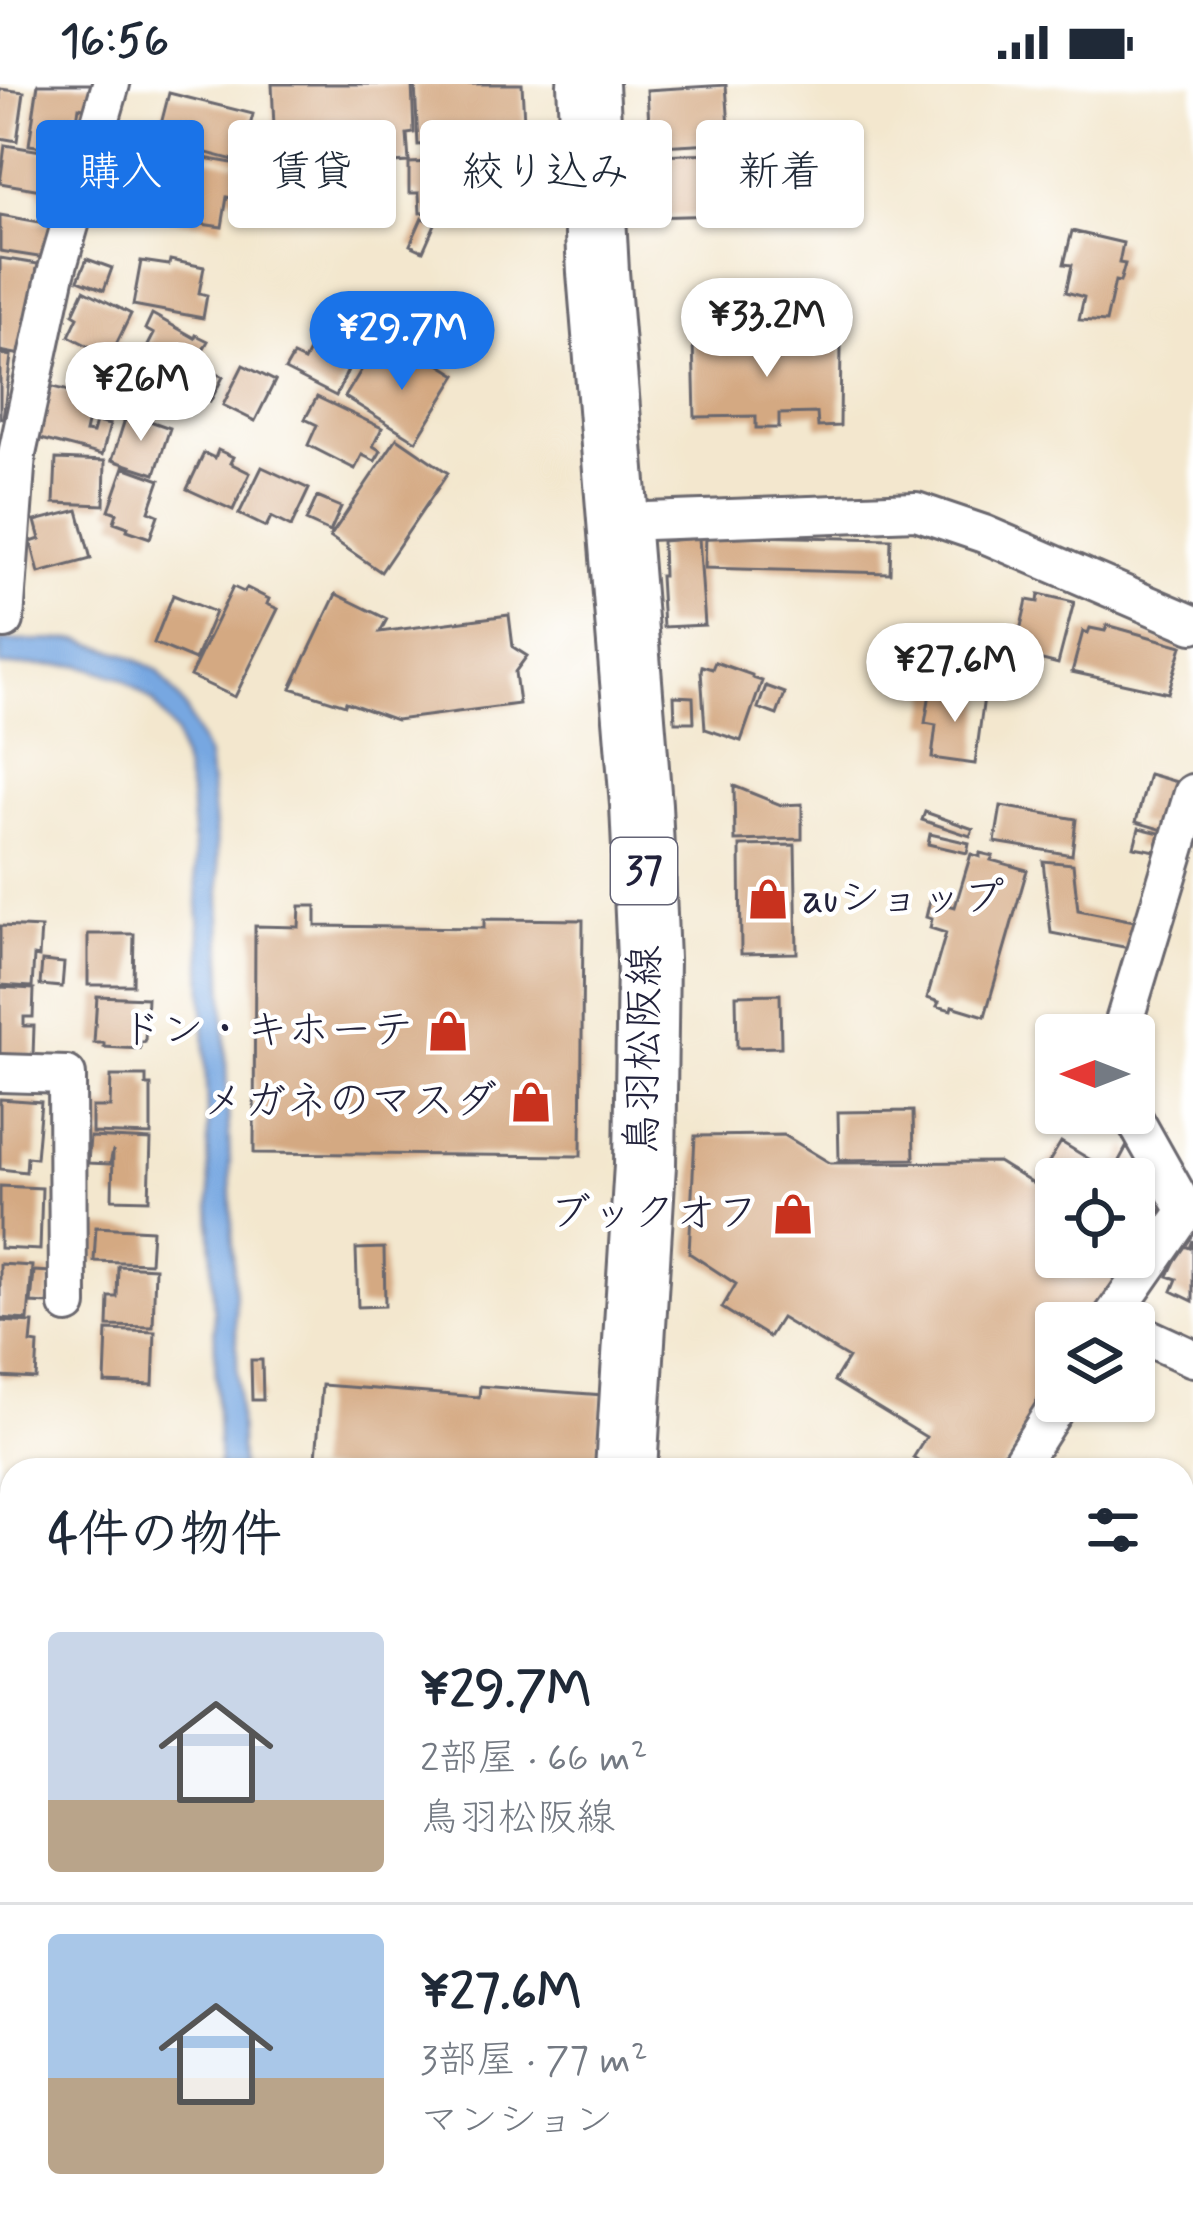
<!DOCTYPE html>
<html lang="ja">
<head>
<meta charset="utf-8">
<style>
  :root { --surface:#fff; --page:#f6f6f7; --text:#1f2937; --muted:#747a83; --line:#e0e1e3; --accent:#1a73e8 }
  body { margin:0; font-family:Mynerve,"Klee One",sans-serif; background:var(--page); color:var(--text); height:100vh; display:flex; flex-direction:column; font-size:45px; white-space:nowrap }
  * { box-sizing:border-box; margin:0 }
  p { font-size:39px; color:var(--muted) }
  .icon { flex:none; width:66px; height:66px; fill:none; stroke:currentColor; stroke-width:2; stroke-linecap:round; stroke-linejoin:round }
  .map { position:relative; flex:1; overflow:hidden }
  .panel { position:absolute; left:0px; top:1374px; width:1194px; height:771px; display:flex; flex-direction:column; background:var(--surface); border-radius:36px 36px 0 0; box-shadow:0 3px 9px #0004 }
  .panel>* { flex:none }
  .guide { position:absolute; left:36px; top:36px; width:1122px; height:108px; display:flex; gap:24px }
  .needle { width:78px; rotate:270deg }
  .tools { position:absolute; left:1035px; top:930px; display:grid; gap:24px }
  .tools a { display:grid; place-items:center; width:120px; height:120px; border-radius:12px; background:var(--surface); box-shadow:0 3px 9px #0004; font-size:60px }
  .price { position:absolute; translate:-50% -102px; padding:0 27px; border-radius:42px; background:#fff; color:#222; font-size:39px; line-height:78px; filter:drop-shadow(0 3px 6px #0008) }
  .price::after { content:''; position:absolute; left:50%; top:72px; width:36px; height:27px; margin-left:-18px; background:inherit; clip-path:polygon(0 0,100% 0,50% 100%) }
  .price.on { background:var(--accent); color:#fff }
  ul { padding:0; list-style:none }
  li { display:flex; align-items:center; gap:36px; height:300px; padding:0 48px }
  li+li { border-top:3px solid var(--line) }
  li span { display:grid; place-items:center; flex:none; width:336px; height:240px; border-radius:12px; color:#555 }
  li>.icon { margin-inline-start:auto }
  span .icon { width:144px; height:144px; fill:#fffc; stroke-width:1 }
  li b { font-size:51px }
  h2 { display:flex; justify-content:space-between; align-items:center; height:144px; padding:0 48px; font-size:51px }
  .chip { padding:0 42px; border-radius:12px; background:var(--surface); box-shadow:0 3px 9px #0004; font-size:42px; line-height:108px }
  .chip.on { background:var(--accent); color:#fff }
  .status { display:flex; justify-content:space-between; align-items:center; height:84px; padding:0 60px; background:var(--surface); direction:ltr }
  .status svg { height:33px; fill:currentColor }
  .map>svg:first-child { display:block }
  .water { fill:#77a7e1; stroke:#4c648e; stroke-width:3 }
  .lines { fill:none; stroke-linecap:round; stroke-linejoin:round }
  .stream { stroke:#77a7e1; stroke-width:10 }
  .building { fill:#d4a982 }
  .street-casing { stroke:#6b676e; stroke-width:42 }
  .primary-casing { stroke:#6b676e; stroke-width:66 }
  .street { stroke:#fff; stroke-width:36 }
  .primary { stroke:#fff; stroke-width:60 }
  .labels { text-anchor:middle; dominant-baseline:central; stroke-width:9; stroke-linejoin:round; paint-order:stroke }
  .shield { fill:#fff; stroke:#646476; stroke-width:3 }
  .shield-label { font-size:39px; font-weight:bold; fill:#22223b }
  .poi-label { font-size:42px; fill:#22223b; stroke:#fff; text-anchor:end }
  .street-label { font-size:42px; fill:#22223b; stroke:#fff }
</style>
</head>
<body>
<div class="status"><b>16:56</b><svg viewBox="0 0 49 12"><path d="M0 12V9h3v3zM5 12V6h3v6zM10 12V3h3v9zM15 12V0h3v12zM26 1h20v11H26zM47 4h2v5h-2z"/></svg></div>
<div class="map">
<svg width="1193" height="2143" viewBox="0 0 1193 2143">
  <rect width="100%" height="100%" fill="#fff"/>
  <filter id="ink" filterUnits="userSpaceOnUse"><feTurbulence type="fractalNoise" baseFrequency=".00833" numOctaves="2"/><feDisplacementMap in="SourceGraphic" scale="24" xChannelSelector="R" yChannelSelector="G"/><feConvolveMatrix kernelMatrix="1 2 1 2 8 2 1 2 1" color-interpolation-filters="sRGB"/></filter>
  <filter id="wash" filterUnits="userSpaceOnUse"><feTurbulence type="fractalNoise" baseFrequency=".004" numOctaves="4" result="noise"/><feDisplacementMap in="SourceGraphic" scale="48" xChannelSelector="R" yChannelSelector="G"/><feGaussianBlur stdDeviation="2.7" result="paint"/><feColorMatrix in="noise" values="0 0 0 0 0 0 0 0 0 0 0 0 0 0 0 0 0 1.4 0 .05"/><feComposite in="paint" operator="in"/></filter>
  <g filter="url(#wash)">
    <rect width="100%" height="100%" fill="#f3e7ce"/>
    <path class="water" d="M79,556L125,570L158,587L185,623L208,673L219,786L241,1386H219L202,875L190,709L176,650L154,618L121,594L80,581L0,582V557Z"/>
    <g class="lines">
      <path class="stream" d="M1182,2085L1193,2088"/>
    </g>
    <g id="blocks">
      <path class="building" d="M38,0H92L88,25L79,23L72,67L29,61Z
        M272,0H412L414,49L407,50L409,78L276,85Z
        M415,0H522L525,56L418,61Z
        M726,1L730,58L643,63L641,41L649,40L647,6Z
        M0,5L24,8L17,57L0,54Z
        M169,9L253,30L241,78L157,56Z
        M5,61L47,68L45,80L69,84L63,116L40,112L41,106L0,99Z
        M167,64L190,68L187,86L164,82Z
        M750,68L751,123L740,124V128H720L721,131L649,133L647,94H656L655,71Z
        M193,72L243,81L237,115L227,113L222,143L166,135L173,102L165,101L167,88L182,90L183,87L190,89Z
        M526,74L529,108L472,112V108L436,109L437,128L420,129L419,109H409V79L434,78V89H438L437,79L450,78V82L470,81L469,77Z
        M308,101L325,104L320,128L304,125Z
        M0,131L51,140L45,174L0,167Z
        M422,134L435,140L423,167L410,161Z
        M1072,147L1123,159L1119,179L1125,180L1120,198L1115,197L1106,238L1079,236L1084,213L1066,208L1072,181L1064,180Z
        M0,174L38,180L21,271L0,267Z
        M87,175L112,184L104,206L78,196Z
        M170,176L204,183L199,209L207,211L203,234L133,221L141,177L169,181Z
        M84,206L131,230L110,273L69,252L78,233L73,230Z
        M152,230L195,254L196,251L208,257L182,303L137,283L154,250L145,245Z
        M758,254V261L841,259L840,342L818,343L817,329L779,330V344H756V332L695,333L693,256Z
        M309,267L348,286L336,312L285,286L293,272L304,277Z
        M0,270L11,272L3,334H0Z
        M371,270L409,293L423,270L457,291L416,357L345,313Z
        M198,280L223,293L210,318L185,305Z
        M243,281L275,297L255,337L223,321Z
        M49,302L93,313L85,348L93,349L96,338L110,341L102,371L37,354Z
        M317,313L382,344L373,362L381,367L375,377L362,371L355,385L308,361L317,341L305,335Z
        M127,329L170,344L155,390L112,376Z
        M397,354L448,389L381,488L330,453Z
        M218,366L233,373L230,379L250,389L233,426L187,405L204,369L215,374Z
        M56,375L105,377L104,421L54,419Z
        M124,383L160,396L149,427L158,431L150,454L127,446L128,443L114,438L117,429L109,426Z
        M262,383L309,405L291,443L271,433L266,443L239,430Z
        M317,413L341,423L330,448L306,437Z
        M78,426L91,475L39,489L31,458L40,455L35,437Z
        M706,451L891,455L890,489L705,484Z
        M699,454L705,541L663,543L660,492H663L662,457Z
        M233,503L244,508L247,504L269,515L267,520L278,525L235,613L190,592Z
        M336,510L387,535L380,548L509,531L513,563L527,572L515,588L519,620L396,636L346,618L345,621L291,604Z
        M1039,510L1074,518L1058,580L1015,569L1027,516L1038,518Z
        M173,511L215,528L195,576L154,559Z
        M1107,541L1182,562L1168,609L1072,588L1083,547L1088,549L1090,544L1105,547Z
        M881,568L913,572L912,589L879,585Z
        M941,569L989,575L985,606L938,600Z
        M715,578L752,591V594L762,597L741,657L705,645L701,587L702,582L712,585Z
        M766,602L785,609L777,631L758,624Z
        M931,603L984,613L975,680L932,674L936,641L925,639Z
        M674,612L693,613L694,638H675Z
        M1149,690L1177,698L1163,746L1136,738Z
        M734,702L781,721L802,720V755L735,757Z
        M1001,722L1076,735L1072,771L995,758Z
        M925,728L973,745L970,752L922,736Z
        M1139,744L1160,749L1156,767L1134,763Z
        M930,750L969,759L967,769L928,760Z
        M795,761L797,869L741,870L740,762Z
        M980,769L993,772L991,776L1027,786L985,932L952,922L951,926L937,922L939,918L927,914L946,849L930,844L932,835L926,833L930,816L955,823L971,770L980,773Z
        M1043,777L1073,780L1078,826L1134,837L1129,864L1051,849Z
        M300,822H316V842L484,844V835L583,836L581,1072L254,1069L255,842L299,843Z
        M0,842L41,844L39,873L34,872L32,903L0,901Z
        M88,850H134L133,901H88Z
        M42,877L64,879L62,903L40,901Z
        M0,903L34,905L33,933H24V942H34L33,972L0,971Z
        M780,910L781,963L737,964L736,911Z
        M97,912L147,914L145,958H140V965L104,963V959H94Z
        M111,992H146V1001H151V1051L92,1049V1023H110Z
        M0,1015L41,1018L36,1074L27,1073L26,1088L0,1085Z
        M913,1027L914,1075L839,1076L838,1028Z
        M784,1051L830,1079L998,1078L1035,1101L1061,1058L1122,1095H1056V1173H1131L1091,1239H1056V1297L1002,1386H932L913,1374L926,1353L834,1297L848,1274L781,1234L769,1253L722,1224L736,1200L689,1169L695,1052Z
        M90,1053L151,1056L149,1116L112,1115L113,1066L110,1080L88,1079Z
        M1127,1062L1156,1108L1115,1084Z
        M0,1102L42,1104L40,1166L0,1164Z
        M1134,1102L1164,1120L1134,1168Z
        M96,1143L152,1146L150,1179L94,1177Z
        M1193,1156V1217L1172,1207L1177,1195L1168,1192L1182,1161L1190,1164Z
        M384,1164L385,1222L358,1223L356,1165Z
        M0,1180L32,1182L28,1236L0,1234Z
        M118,1182L155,1184L153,1243L108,1242L109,1213H117Z
        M34,1187L51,1188L48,1220L31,1219Z
        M0,1237L33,1239L31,1259L38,1260L36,1295L0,1293Z
        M107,1246L155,1248L153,1301L105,1299Z
        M251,1276H262L263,1316H252Z
        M322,1301L479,1313L480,1302L603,1311L597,1386H315Z
        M1193,1435V1485L1182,1480V1460Z
        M2,2108L12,2109V2133H56L55,2143H6L7,2128H2Z
        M234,2133H393L392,2143H292L234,2136Z
        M866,2133H968L972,2137L966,2143H871Z"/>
    </g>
  </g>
  <g filter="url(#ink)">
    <use href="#blocks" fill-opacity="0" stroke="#6b676e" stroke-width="3"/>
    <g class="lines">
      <g class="street-casing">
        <path id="street" d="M620,438L916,427L984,450L1193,540
          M5,536L17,370L56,189L111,0
          M1120,951L1193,709
          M0,989L67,991L68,1221
          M1108,1239L1186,1127L1131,1029
          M1134,1247L1193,1274
          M1016,1386L1060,1317
          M1182,1688L1193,1697
          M0,1700H12
          M441,2133L469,2143
          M1056,2133L1062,2143
          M104,2143V2133"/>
      </g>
      <g class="primary-casing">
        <path id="primary" d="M588,0L598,188L641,721L648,875L645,1081L626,1386
          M570,2143L571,2133"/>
      </g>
      <use href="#street" class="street"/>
      <use href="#primary" class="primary"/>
    </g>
  </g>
  <defs>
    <g id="shop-bare" transform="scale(3.24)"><path d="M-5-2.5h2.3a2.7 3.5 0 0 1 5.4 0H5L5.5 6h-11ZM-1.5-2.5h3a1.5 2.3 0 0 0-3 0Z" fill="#c8321e" stroke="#fff" stroke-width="2.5" paint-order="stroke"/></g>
  </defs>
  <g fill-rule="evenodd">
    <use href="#shop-bare" x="768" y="815"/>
    <use href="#shop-bare" x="448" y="947"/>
    <use href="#shop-bare" x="531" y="1018"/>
    <use href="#shop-bare" x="793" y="1130"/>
  </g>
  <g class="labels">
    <rect class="shield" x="611" y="754" width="66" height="66" rx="9"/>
    <g class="shield-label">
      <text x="644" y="787">37</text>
    </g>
    <g class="poi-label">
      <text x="802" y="815" text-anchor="start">auショップ</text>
      <text x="414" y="947">ドン・キホーテ</text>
      <text x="497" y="1018">メガネのマスダ</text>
      <text x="759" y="1130">ブックオフ</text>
    </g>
    <g class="street-label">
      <text transform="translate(645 966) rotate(-89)">鳥羽松阪線</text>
    </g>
  </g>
</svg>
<div class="tools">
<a><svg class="needle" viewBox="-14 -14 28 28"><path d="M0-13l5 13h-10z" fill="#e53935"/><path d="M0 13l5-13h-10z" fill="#747a83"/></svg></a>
<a><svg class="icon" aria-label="locate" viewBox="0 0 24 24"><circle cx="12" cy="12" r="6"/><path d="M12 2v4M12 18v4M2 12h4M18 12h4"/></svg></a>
<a><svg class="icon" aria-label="layers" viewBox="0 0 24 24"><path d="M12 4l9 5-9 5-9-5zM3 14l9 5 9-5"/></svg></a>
</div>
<b class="price" style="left:767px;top:296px">¥33.2M</b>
<b class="price on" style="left:402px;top:309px">¥29.7M</b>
<b class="price" style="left:141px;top:360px">¥26M</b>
<b class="price" style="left:955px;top:641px">¥27.6M</b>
<div class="guide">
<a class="chip on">購入</a>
<a class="chip">賃貸</a>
<a class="chip">絞り込み</a>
<a class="chip">新着</a>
</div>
<section class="panel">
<h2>4件の物件<svg class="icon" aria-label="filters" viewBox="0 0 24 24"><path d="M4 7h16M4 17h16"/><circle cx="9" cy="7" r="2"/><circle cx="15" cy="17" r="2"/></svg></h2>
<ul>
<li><span style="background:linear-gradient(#c9d6e8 70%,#b9a48a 0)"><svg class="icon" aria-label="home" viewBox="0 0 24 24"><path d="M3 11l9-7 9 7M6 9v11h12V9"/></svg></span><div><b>¥29.7M</b><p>2部屋 · 66 m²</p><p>鳥羽松阪線</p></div></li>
<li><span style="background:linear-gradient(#a9c7e8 60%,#b9a48a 0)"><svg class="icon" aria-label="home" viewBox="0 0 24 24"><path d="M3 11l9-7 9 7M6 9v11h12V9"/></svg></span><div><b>¥27.6M</b><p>3部屋 · 77 m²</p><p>マンション</p></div></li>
</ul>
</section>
</div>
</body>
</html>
